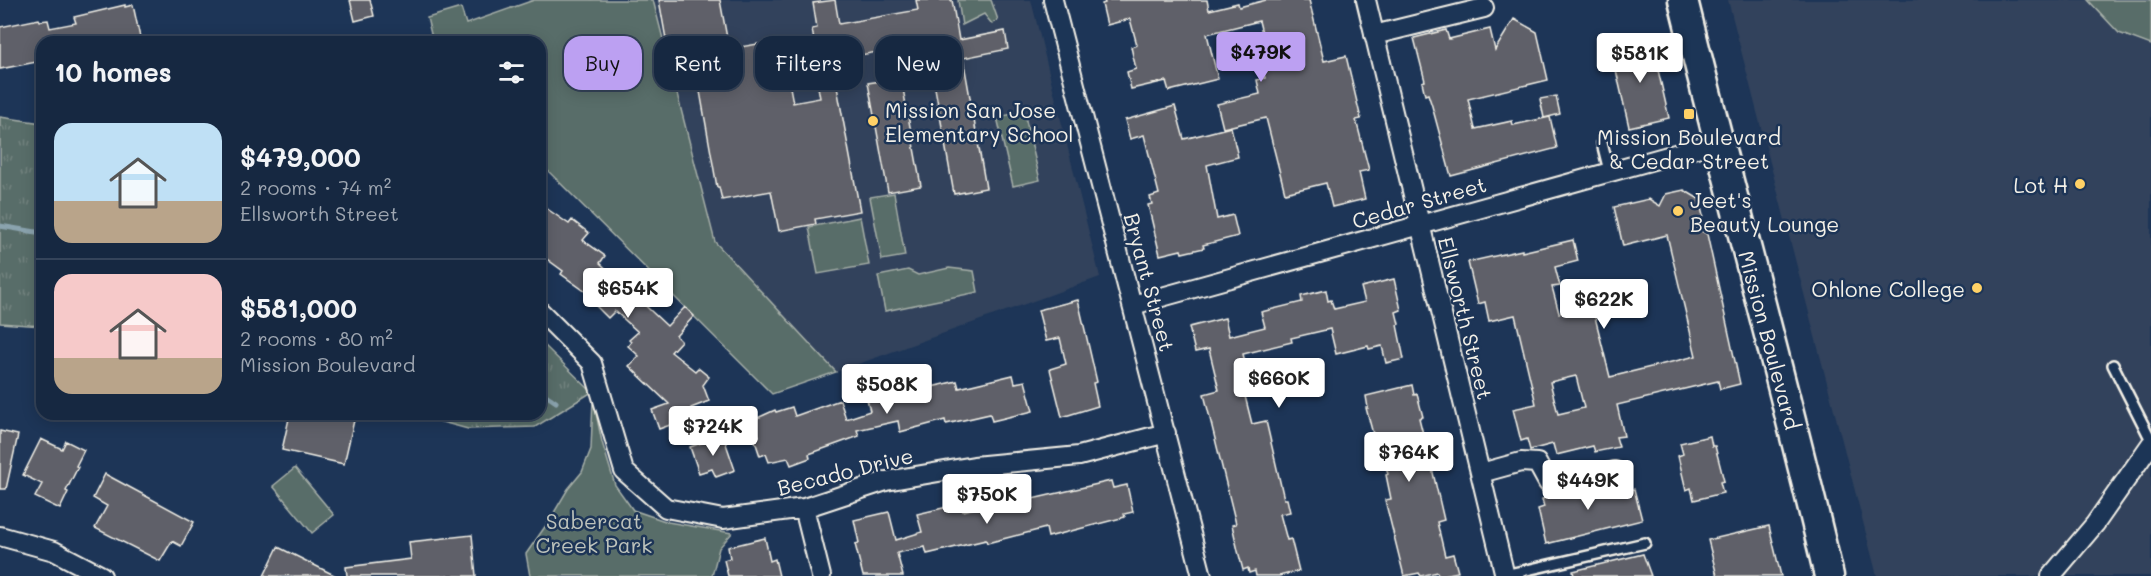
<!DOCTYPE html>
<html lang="en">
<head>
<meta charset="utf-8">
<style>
  :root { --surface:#162841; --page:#23344c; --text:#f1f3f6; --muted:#9ea6b1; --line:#35445a; --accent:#bca0f2 }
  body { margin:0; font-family:Mali,sans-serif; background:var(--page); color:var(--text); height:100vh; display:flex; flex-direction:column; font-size:22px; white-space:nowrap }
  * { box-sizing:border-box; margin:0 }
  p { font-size:20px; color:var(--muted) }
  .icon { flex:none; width:33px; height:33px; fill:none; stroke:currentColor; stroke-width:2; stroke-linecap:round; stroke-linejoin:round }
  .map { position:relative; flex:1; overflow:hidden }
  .panel { position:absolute; left:36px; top:36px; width:510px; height:384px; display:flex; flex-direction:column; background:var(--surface); border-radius:18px; box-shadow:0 3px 15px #0003,0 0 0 2px var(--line) }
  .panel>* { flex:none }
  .top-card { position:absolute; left:564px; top:36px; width:570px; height:54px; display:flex; gap:12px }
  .price { position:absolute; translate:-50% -51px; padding:0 14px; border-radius:6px; background:#fff; color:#222; font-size:20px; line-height:39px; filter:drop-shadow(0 2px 3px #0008) }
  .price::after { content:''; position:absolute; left:50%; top:36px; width:18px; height:14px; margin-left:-9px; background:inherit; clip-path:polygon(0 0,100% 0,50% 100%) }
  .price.selected { background:var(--accent); color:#111 }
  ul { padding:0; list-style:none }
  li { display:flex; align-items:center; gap:18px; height:150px; padding:0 18px }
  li+li { border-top:2px solid var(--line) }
  li span { display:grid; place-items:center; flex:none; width:168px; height:120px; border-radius:18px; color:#555 }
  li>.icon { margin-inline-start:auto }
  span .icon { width:72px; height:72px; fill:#fffc; stroke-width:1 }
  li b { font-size:26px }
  h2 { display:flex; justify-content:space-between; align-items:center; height:72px; padding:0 18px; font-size:26px }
  .tag { padding:0 21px; border-radius:18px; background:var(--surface); box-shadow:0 3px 15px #0003,0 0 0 2px var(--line); font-size:21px; line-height:54px }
  .tag.selected { background:var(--accent); color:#111 }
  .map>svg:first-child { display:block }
  .built { fill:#31425c }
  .grass { fill:url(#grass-tufts); stroke:#a6afa8; stroke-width:1.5 }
  .park { fill:#596d69; stroke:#a6afa8; stroke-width:1.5 }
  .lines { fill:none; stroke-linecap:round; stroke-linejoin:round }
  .stream { stroke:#8aa3ae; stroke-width:5 }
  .building { fill:#5f6169; stroke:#f4f1e8; stroke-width:1.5; fill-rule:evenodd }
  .lane-casing { stroke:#f4f1e8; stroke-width:14 }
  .street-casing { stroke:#f4f1e8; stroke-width:22 }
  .primary-casing { stroke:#f4f1e8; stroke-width:33 }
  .lane { stroke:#1d3557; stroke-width:9 }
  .street { stroke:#1d3557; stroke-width:18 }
  .primary { stroke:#1d3557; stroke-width:28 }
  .poi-dot { fill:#ffd166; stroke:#1d3557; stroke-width:2 }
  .labels { text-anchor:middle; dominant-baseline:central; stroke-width:5; stroke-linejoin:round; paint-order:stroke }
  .poi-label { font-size:21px; fill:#f4f1e8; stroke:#1d3557; text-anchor:start }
  .street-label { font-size:21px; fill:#f4f1e8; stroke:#1d3557 }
  .park-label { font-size:21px; fill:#bec3bc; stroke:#1d3557 }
</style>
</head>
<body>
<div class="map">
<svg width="2151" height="576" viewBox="0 0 2151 576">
  <defs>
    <pattern id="grass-tufts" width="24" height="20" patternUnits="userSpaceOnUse" patternTransform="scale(1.5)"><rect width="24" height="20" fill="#596d69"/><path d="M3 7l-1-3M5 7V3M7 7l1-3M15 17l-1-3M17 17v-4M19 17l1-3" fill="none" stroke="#71827e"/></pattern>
  </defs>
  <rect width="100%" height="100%" fill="#1d3557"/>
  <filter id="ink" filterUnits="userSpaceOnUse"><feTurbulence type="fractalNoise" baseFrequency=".0167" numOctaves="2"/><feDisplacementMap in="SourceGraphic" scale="12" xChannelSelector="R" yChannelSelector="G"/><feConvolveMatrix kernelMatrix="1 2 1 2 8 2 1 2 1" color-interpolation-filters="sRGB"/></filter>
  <g filter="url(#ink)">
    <path class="built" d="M653,0H1031L1100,277L836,372L715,242Z
      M1728,0H2151V576H1877Z"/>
    <path class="grass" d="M0,117L42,123V326L0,323Z
      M540,341L592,392L535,427L468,429L412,414H540Z"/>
    <path class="park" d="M534,0H653L715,242L836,372L772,394L540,163V42H433L427,18L461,8L466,24Z
      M958,0H991L998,20L992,24L984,14L962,25Z
      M2088,0H2151V45L2119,33Z
      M1024,112L1040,180L1013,186L997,117Z
      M894,193L905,256L882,260L870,197Z
      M860,217L869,265L818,274L809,227Z
      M949,268L974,271L978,292L885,311L878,276L908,270L918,275Z
      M593,399L602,442L615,485L633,510L668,522L732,533L719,548L712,576H530L526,554L549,521L568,489L582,472L591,449Z
      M295,468L334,515L312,533L273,486Z"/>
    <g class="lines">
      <path class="stream" d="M0,226L42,233
        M540,391L556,402"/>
    </g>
    <path class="building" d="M350,0H370L374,16L355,21Z
      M659,0H720L729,49L781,40L793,103L820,98L813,59L817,58L812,29L817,28L813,3L835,0L839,24L918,10L916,0H952L959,40L1005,31L1008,49L963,58L986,188L954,194L927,43L832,60L860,211L815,219L816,224L779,231L771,191L722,200L719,187H717L695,63L671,67Z
      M1104,0H1207L1209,10L1238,3L1239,7L1266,0H1309L1324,61L1346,56L1361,119L1356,120L1369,170L1359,172L1365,199L1332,207L1326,183L1285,193L1266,118L1223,128L1217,104L1260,94L1257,80L1265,78L1258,51L1266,49L1259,21L1207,34L1218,79L1169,91L1166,81L1131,89L1127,72L1136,69L1131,47L1137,45L1130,19L1107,25L1102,4L1105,3Z
      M125,5V7L133,5L141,42H42V61L0,69V27L39,19L40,21L48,20L50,28L76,23L74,17Z
      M1514,19L1537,32L1548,80L1468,99L1475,129L1512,121L1513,125L1550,117L1557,148L1451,176L1432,106L1428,94L1425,95L1422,82L1425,81L1414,38L1446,30L1449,39L1490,29L1495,50Z
      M1638,38L1640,51L1653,48L1669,118L1629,127L1613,57L1623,55L1620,42Z
      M901,78L921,186L888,192L868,83Z
      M1556,96L1560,114L1544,118L1540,99Z
      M1175,106L1184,139L1231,127L1238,157L1207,165L1217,219L1233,215L1238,236L1203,245L1204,248L1182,253L1181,250L1160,255L1148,205L1152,204L1150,197L1159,194L1144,135L1130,139L1125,120Z
      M1684,190L1699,199L1703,216L1696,228L1707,234L1740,384L1720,389L1718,381L1617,405L1624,436L1616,437L1619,447L1595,452L1593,446L1556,455L1553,444L1530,450L1527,439L1521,441L1513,409L1536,404L1515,315L1489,321L1485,302L1478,304L1468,262L1522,250V252L1573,240L1578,261L1555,267L1560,286L1552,287L1559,313L1592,305L1610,377L1696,356L1667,235L1623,246L1614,207L1649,199L1660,206L1666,194ZM1576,376L1584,408L1558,414L1550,382Z
      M540,204L569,224L572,220L589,233L583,240L605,256L600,263L667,326L685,307L694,316L676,336L681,341L671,352L695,371L698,368L709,377L703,385L709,401L691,408L692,412L686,415L687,419L659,429L652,410L669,404L629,366L639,356L628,346L631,342L629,340L638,332L615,311L608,318L594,304L597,300L561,274L563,271L540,254Z
      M1394,279L1401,310L1396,312L1399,324L1397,325L1404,359L1386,363L1382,346L1369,349L1368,346L1336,354L1330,329L1291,338L1292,342L1243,354L1248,374L1240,376L1252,424L1266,421L1284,499H1287L1290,512L1280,514L1287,540L1291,539L1299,571L1279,576H1256L1255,571L1249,573L1248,568L1243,570L1238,551L1232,525L1236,524L1204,394L1219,390L1209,349L1195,352L1189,327L1225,318L1229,336L1265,327L1261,312L1302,302L1301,296L1326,290L1328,301L1331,300L1334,309L1365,302L1361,287Z
      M1078,300L1097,382L1093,383L1098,406L1062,417L1050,369L1066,364L1060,338L1046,341L1038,310Z
      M1013,375L1015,383L1025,381L1033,411L992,421L990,414L946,424L945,420L900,432L898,421L857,430L859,436L809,454L810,458L791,465L788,458L769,462L766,454L760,456L754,438L759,436L753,420L775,410L776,412L792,407L795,416L840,400L846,419L870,411L865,391L908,381L910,392L957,381L959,388Z
      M1412,385L1414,395L1417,394L1423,417L1419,418L1424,438L1418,439L1424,465L1431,464L1444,520L1437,522L1445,556L1453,554L1458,572L1439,576L1437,572L1421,576L1419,573L1404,576L1385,500L1391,499L1386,475L1388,474L1381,446L1370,448L1367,435L1373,434L1366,408H1368L1366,396Z
      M290,414H345L355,416L344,464L282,450Z
      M0,431L18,435L6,489H0Z
      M723,435L735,470L716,477L712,469L699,473L690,447Z
      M1710,436L1712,446H1715L1724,481L1720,482L1723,493L1694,500L1691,488L1686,490L1678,456L1683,454L1680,443Z
      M41,439L62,449L66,441L84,450L76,466L78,467L66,491L68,492L60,509L35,497L42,484L23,475Z
      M105,474L194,522L181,546L172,541L160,561L95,528L107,506L93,498Z
      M1624,480L1627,490L1634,489L1642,520L1546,544L1538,509L1544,507L1542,499Z
      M1111,481L1113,488L1127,485L1133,512L1124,514L1125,517L1048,537L1046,528L987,543L986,540L927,554L925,547L897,553L903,576H863L855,544L859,543L854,520L889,512L896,540L922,532L917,514L956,505V508L962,507L963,511L1003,501L1005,510L1033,502L1032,499Z
      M1769,526L1781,576H1717L1708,540Z
      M472,535L476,576H347L346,567L411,559L409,542Z
      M765,538L770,561L775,559L779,576H728L724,560L730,558L728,547Z
      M278,547L336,576H264Z
      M1643,554L1651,576H1574L1573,571Z"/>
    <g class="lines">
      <g class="lane-casing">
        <path id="lane" d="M1602,143L1609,171
          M2113,365L2151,440
          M1505,575L1645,543"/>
      </g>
      <g class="street-casing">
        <path id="street" d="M1053,0L1202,576
          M1366,0L1505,576
          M1374,35L1484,8
          M1133,305L1718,142
          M540,311L592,363L624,471L666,508L723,519L804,508L886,481L974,466L1079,456L1166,433
          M1481,473L1521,462L1537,463L1548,483L1554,486L1615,471
          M804,508L821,576
          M0,536L54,551L102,576
          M2051,576L2095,524L2151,444"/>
      </g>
      <g class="primary-casing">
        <path id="primary" d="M1683,0C1730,192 1784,383 1829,576"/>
      </g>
      <use href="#lane" class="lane"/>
      <use href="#street" class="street"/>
      <use href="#primary" class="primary"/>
    </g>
  </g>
  <g class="poi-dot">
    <rect x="1683" y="108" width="12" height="12" rx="3"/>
    <circle cx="873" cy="121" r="6"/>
    <circle cx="2080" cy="184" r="6"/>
    <circle cx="1678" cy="211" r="6"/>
    <circle cx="1977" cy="288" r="6"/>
  </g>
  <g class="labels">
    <g class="poi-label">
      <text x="885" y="109">Mission San Jose<tspan x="885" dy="24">Elementary School</tspan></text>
      <text x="1689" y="136" text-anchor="middle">Mission Boulevard<tspan x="1689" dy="24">&amp; Cedar Street</tspan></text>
      <text x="2068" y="184" text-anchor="end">Lot H</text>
      <text x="1690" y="199">Jeet's<tspan x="1690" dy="24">Beauty Lounge</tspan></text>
      <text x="1965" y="288" text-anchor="end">Ohlone College</text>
    </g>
    <g class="street-label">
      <text transform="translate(1419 202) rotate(-16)">Cedar Street</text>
      <text transform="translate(1150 282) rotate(75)">Bryant Street</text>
      <text transform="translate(1466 318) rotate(76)">Ellsworth Street</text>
      <text transform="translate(1770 340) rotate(75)">Mission Boulevard</text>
      <text transform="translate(845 471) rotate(-14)">Becado Drive</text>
    </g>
    <g class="park-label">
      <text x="594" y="520">Sabercat<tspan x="594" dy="24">Creek Park</tspan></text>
    </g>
  </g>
</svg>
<b class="price selected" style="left:1261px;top:83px">$479K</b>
<b class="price" style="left:1640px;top:84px">$581K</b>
<b class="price" style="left:628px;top:319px">$654K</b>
<b class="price" style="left:1604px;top:330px">$622K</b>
<b class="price" style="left:1279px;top:409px">$660K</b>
<b class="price" style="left:887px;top:415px">$508K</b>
<b class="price" style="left:713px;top:457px">$724K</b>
<b class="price" style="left:1409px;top:483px">$764K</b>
<b class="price" style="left:1588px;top:511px">$449K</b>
<b class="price" style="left:987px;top:525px">$750K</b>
<div class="top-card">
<a class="tag selected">Buy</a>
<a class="tag">Rent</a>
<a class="tag">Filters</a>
<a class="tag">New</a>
</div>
<section class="panel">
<h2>10 homes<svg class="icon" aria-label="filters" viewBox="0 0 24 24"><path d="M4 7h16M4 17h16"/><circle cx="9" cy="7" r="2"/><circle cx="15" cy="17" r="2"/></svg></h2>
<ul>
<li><span style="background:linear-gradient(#bfe0f5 65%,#b9a48a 0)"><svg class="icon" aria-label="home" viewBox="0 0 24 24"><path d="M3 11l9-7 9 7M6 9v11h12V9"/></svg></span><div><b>$479,000</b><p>2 rooms · 74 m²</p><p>Ellsworth Street</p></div></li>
<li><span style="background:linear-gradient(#f6c9c9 70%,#b9a48a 0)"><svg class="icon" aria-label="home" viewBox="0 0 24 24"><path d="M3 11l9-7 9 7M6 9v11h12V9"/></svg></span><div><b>$581,000</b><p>2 rooms · 80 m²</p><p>Mission Boulevard</p></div></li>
</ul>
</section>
</div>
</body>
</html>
